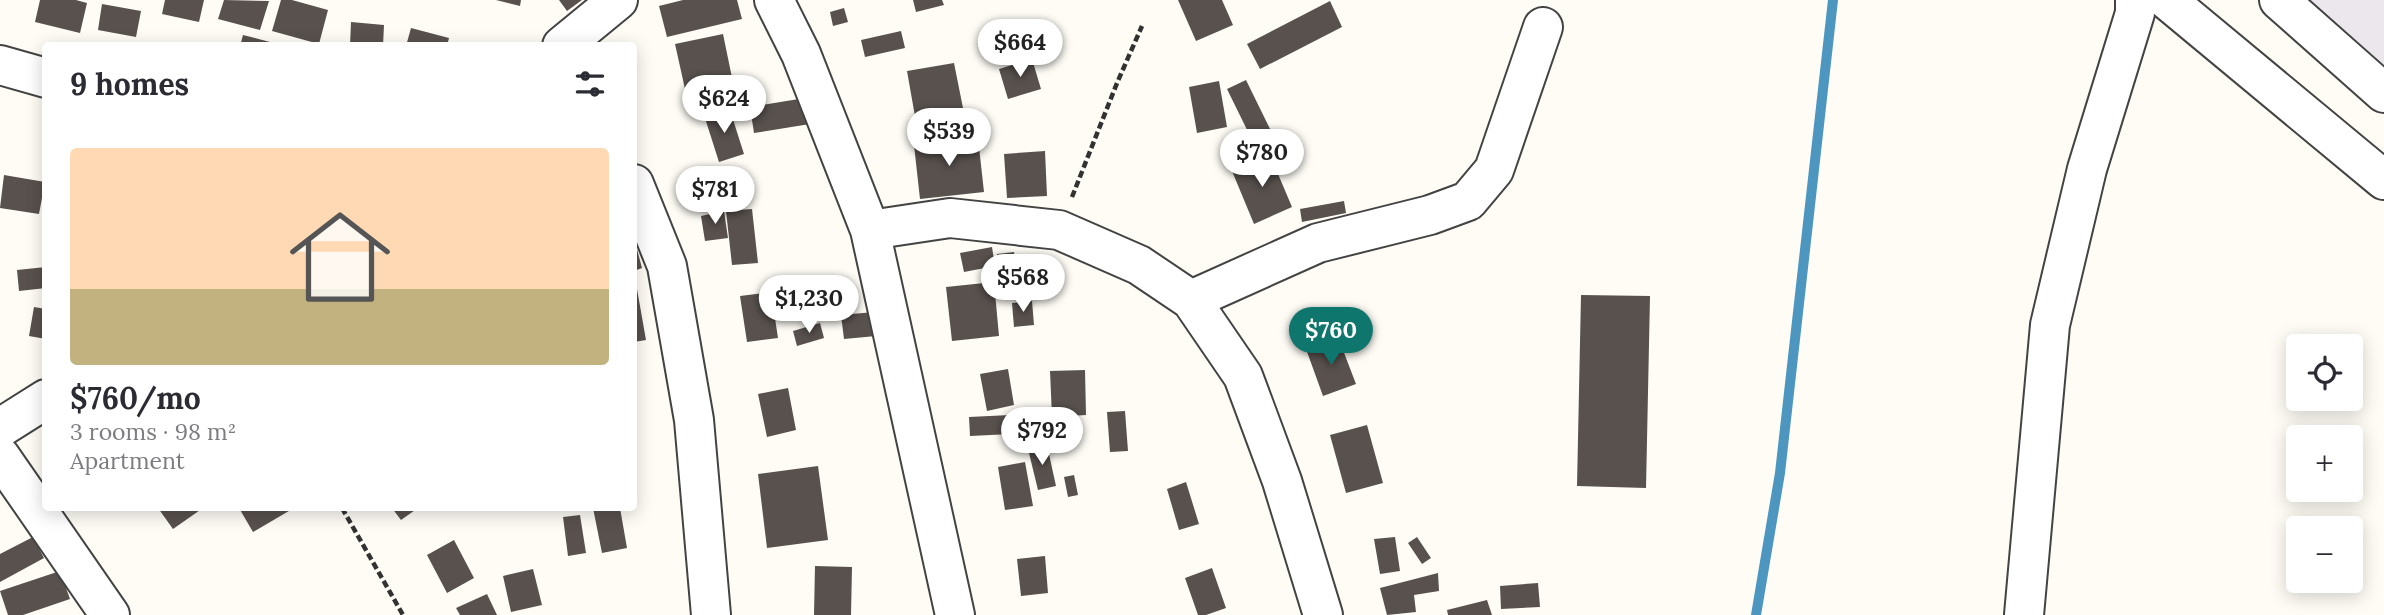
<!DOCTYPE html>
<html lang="en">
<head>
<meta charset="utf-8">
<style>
  :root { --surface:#fff; --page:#f2f2f3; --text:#2b2b33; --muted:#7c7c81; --accent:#0f766e }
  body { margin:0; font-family:Lora,serif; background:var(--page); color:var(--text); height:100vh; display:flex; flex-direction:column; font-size:26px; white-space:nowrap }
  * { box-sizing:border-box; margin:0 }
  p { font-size:23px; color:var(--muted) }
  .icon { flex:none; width:38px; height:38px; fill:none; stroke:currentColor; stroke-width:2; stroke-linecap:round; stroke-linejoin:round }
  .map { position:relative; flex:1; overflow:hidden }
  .panel { position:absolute; left:42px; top:42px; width:595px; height:469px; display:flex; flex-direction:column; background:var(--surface); border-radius:7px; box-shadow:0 4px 18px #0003 }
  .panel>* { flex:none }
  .controls { position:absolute; left:2286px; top:334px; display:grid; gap:14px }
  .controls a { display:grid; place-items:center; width:77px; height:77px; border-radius:7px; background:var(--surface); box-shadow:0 4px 18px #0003; font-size:35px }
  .price { position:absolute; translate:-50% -60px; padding:0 16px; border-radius:24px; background:#fff; color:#222; font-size:23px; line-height:46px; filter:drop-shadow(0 2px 4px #0008) }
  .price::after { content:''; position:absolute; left:50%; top:42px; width:21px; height:16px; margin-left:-10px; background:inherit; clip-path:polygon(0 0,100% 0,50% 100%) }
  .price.active { background:var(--accent); color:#fff }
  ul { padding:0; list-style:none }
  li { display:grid; align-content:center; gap:14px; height:371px; padding:0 28px }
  li span { display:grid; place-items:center; height:217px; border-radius:7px; color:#555 }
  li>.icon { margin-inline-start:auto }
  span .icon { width:126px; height:126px; fill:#fffc; stroke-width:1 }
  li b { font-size:30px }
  h2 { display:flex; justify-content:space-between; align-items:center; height:84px; padding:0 28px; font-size:30px }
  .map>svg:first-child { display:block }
  .industrial { fill:#ece6ed }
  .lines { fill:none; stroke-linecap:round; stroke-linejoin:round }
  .stream { stroke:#4c96c0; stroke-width:10 }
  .building { fill:#58514e }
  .minor-casing { stroke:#434343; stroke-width:42 }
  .path { stroke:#323232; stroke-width:4.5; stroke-dasharray:7 3.5; stroke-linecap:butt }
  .minor { stroke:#fff; stroke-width:38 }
</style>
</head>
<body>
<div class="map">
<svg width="2384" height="615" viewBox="0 0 2384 615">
  <rect width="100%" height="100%" fill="#fefcf5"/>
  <path class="industrial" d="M2258,0H2384V105Z"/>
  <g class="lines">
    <path class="stream" d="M1756,615L1780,473L1833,0"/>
  </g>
  <path class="building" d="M40,0H76L87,3L80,33L35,22Z
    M165,0H204L199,22L162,14Z
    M224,0L269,1L260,30L218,19Z
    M281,0H292L328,10L319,44L272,31Z
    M496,0H521L520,6Z
    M559,0H582L567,11Z
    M683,0H737L742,19L667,37L659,6Z
    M913,0H942L944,5L916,12Z
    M1178,0H1222L1233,25L1196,41Z
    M1330,1L1342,27L1260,69L1247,44Z
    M102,4L141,11L136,37L98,30Z
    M844,8L848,22L833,26L830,12Z
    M351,22L384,25L383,46H350Z
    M411,28L449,38L447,46H406Z
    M901,31L905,48L865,57L861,40Z
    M723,34L736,97L689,107L675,44Z
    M243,35L270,42L269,46H240Z
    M1032,59L1041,89L1008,99L999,69Z
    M954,63L964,113L916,122L907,71Z
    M1246,80L1272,133L1253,142L1227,89Z
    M1219,81L1227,127L1197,133L1189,87Z
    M805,98L810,124L754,133L750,107Z
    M729,107L744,154L719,162L704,115Z
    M978,138L984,192L920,199L914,145Z
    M1045,151L1047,196L1007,198L1004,154Z
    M1270,155L1292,207L1254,224L1232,171Z
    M4,175L45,182L39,214L0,208Z
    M1344,201L1346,213L1302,222L1300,209Z
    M752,209L758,263L732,265L726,211Z
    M724,211L728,238L705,241L701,216Z
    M634,238L642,268L634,271Z
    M992,247L995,266L964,272L960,253Z
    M1014,252L1016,266L999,269L997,254Z
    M1020,263L1034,264L1033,293L1019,292Z
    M46,267V288L19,291L17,270Z
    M825,277L827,293L790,298L788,281Z
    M994,282L999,336L952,341L946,287Z
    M637,289L646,340L634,342V290Z
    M771,292L778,338L747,342L740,296Z
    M1581,295L1650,296L1646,488L1577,486Z
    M1032,301L1034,325L1014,327L1012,303Z
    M34,307L46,309V339L29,336Z
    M874,312L876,336L844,339L841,315Z
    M820,323L824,338L797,346L793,331Z
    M1338,337L1356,384L1323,396L1306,349Z
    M1008,369L1014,405L987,411L980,374Z
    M1085,370L1086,415L1052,417L1050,371Z
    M788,388L796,430L767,437L758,394Z
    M1125,411L1128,451L1110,452L1107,412Z
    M1010,415L1011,434L970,436L969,417Z
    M1367,425L1383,483L1346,493L1330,435Z
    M1047,445L1056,486L1038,490L1028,449Z
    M1025,462L1033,506L1005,510L998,467Z
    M818,466L828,540L767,548L758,474Z
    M1074,475L1078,495L1068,497L1064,477Z
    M1186,482L1199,524L1179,530L1167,489Z
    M158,508H203L173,529Z
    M239,508H294L253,532Z
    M392,508H418L401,520Z
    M593,508H620L627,548L602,553Z
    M580,515L586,553L568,556L563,517Z
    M33,537L44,558L0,582V554Z
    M1395,537L1400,571L1380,574L1374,539Z
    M1417,537L1431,558L1422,564L1408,543Z
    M454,540L474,578L447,593L427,555Z
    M1045,556L1048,593L1021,596L1017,559Z
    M815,566L852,567L851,615H814Z
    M1212,568L1226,608L1206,615H1198L1185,578Z
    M533,569L542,605L511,612L503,576Z
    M60,571L70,599L23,615H8L0,591Z
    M1438,573L1439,591L1414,595L1416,612L1387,615L1380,588Z
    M1538,583L1540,607L1501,609L1500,586Z
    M487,594L497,615H460L456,608Z
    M1487,600L1492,615H1448L1447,610Z"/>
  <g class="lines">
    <g class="minor-casing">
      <path id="minor" d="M774,0L801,54L870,230L955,615
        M2167,0L2384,180
        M2279,0L2384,93
        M562,46L618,0
        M0,65L46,78
        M634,184L667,266L694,420L711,615
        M870,230L950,218L1059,230L1139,265L1191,300L1243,376L1282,481L1323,615
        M1191,300L1318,243L1430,215L1468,201L1494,170L1543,27
        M0,428L46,399
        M0,456L110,615
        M2024,615L2050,325L2087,169L2135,13V0"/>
    </g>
    <path class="path" d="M1072,197L1117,83L1142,26
      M342,508L403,615"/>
    <use href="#minor" class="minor"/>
  </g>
</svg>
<div class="controls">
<a><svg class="icon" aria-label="locate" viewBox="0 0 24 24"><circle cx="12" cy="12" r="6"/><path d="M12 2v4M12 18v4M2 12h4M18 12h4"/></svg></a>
<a>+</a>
<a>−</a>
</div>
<b class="price" style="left:1020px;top:79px">$664</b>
<b class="price" style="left:724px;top:135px">$624</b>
<b class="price" style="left:949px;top:168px">$539</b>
<b class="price" style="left:1262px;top:189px">$780</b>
<b class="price" style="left:715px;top:226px">$781</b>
<b class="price" style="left:1023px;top:314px">$568</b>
<b class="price" style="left:809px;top:335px">$1,230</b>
<b class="price active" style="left:1331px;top:367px">$760</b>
<b class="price" style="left:1042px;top:467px">$792</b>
<section class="panel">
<h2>9 homes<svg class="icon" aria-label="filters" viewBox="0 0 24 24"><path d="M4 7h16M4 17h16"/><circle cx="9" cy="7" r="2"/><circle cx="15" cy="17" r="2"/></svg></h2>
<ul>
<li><span style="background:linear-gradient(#ffd9b3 65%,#c2b280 0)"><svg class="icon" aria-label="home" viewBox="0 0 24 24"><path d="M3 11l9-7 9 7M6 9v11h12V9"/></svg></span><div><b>$760/mo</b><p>3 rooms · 98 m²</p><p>Apartment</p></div></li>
</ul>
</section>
</div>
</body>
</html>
